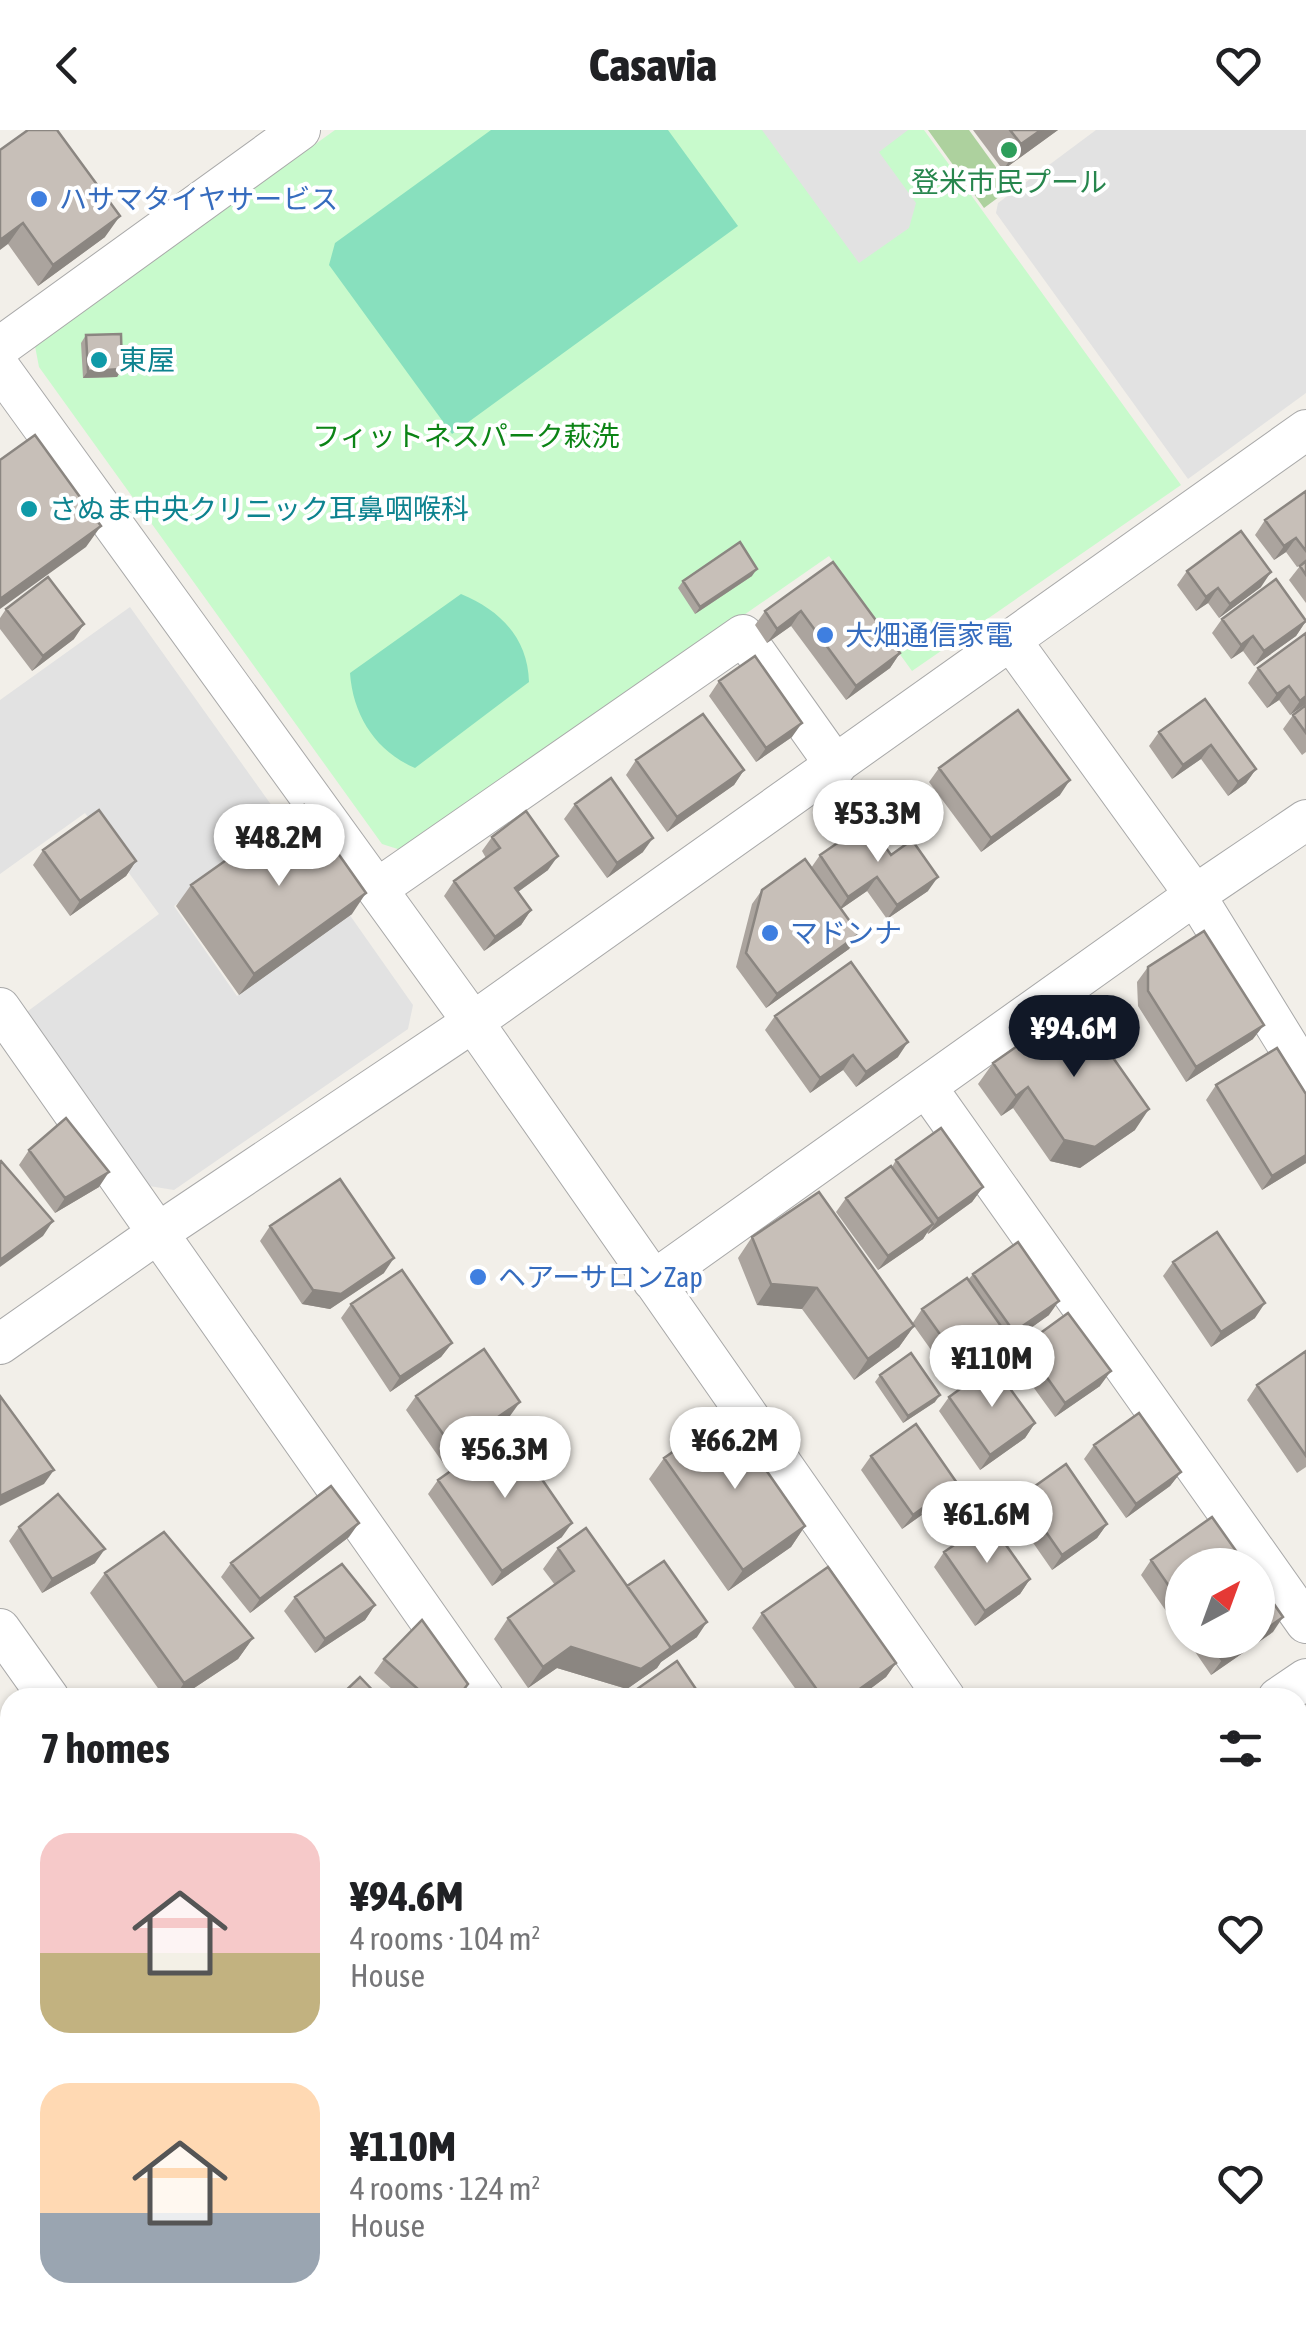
<!DOCTYPE html>
<html lang="en">
<head>
<meta charset="utf-8">
<style>
  :root { --surface:#fff; --page:#f6f6f6; --text:#202124; --muted:#757577; --accent:#111827 }
  body { margin:0; font-family:"Asap Condensed","Noto Sans JP",sans-serif; background:var(--page); color:var(--text); height:100vh; display:flex; flex-direction:column; font-size:38px; white-space:nowrap }
  * { box-sizing:border-box; margin:0 }
  p { font-size:32px; color:var(--muted) }
  .icon { flex:none; width:55px; height:55px; fill:none; stroke:currentColor; stroke-width:2; stroke-linecap:round; stroke-linejoin:round }
  .map { position:relative; flex:1; overflow:hidden }
  .panel { position:absolute; left:0px; top:1558px; width:1308px; height:642px; display:flex; flex-direction:column; background:var(--surface); border-radius:30px 30px 0 0; box-shadow:0 2px 8px #0004 }
  .panel>* { flex:none }
  .needle { width:65px; rotate:41deg }
  .tools { position:absolute; left:1165px; top:1418px; display:grid; gap:20px }
  .tools a { display:grid; place-items:center; width:110px; height:110px; border-radius:50%; background:var(--surface); box-shadow:0 2px 8px #0004; font-size:50px }
  .price { position:absolute; translate:-50% -85px; padding:0 22px; border-radius:35px; background:#fff; color:#222; font-size:32px; line-height:65px; filter:drop-shadow(0 2px 5px #0008) }
  .price::after { content:''; position:absolute; left:50%; top:60px; width:30px; height:22px; margin-left:-15px; background:inherit; clip-path:polygon(0 0,100% 0,50% 100%) }
  .price.selected { background:var(--accent); color:#fff }
  ul { padding:0; list-style:none }
  li { display:flex; align-items:center; gap:30px; height:250px; padding:0 40px }
  li span { display:grid; place-items:center; flex:none; width:280px; height:200px; border-radius:30px; color:#555 }
  li>.icon { margin-inline-start:auto }
  span .icon { width:120px; height:120px; fill:#fffc; stroke-width:1 }
  li b { font-size:42px }
  h2 { display:flex; justify-content:space-between; align-items:center; height:120px; padding:0 40px; font-size:42px }
  header { display:flex; justify-content:space-between; align-items:center; height:130px; padding:0 40px; background:var(--surface); font-size:45px; font-weight:800 }
  .map>svg:first-child { display:block }
  .forest { fill:#add19e }
  .park { fill:#c8facc }
  .pitch { fill:#88e0be }
  .parking { fill:#e2e2e2 }
  .lines { fill:none; stroke-linecap:round; stroke-linejoin:round }
  .street-casing { stroke:#a9a9a9; stroke-width:42 }
  .street { stroke:#fff; stroke-width:40 }
  .wall { fill:#aba49e }
  .shaded-wall { fill:#8b8681 }
  .building { fill:#c7bfb8; stroke:#8b8681; stroke-width:2.5 }
  .leisure-dot { fill:#2e9e5b; stroke:#fff; stroke-width:4 }
  .shop-dot { fill:#3f7fe0; stroke:#fff; stroke-width:4 }
  .culture-dot { fill:#0f9aa8; stroke:#fff; stroke-width:4 }
  .labels { text-anchor:middle; dominant-baseline:central; stroke-width:8; stroke-linejoin:round; paint-order:stroke }
  .leisure-label { font-size:28px; fill:#27864d; stroke:#fff }
  .shop-label { font-size:28px; fill:#366cbe; stroke:#fff; text-anchor:start }
  .culture-label { font-size:28px; fill:#0d838f; stroke:#fff; text-anchor:start }
  .park-label { font-size:28px; fill:#0c8416; stroke:#fff }
</style>
</head>
<body>
<header><svg class="icon" aria-label="back" viewBox="0 0 24 24"><path d="M15 5l-7 7 7 7"/></svg>Casavia<svg class="icon" aria-label="heart" viewBox="0 0 24 24"><path d="M12 20l-8-8c-3-5 5-10 8-4 3-6 11-1 8 4z"/></svg></header>
<div class="map">
<svg width="1306" height="2198" viewBox="0 0 1306 2198">
  <rect width="100%" height="100%" fill="#f2efe9"/>
  <path class="forest" d="M928,0H969L1011,58L984,78Z"/>
  <path class="park" d="M335,0H924L1181,355L912,541L829,426L404,721L382,714L39,237L35,216Z"/>
  <path class="pitch" d="M491,0H668L738,96L452,304L329,135L335,113Z
    M461,464C500,480 528,508 529,552L415,638C376,621 353,586 350,543Z"/>
  <path class="parking" d="M762,0H908L879,22L916,73L909,98L859,133Z
    M1096,0H1306V263L1188,349L996,83L998,73Z
    M130,477L287,697L174,776L237,866L349,784L413,875L408,899L174,1060L143,1055L24,884L159,784L85,683L0,744V570Z"/>
  <g class="lines">
    <g class="street-casing">
      <path id="street" d="M0,217L300,0
        M0,238L473,892L945,1568
        M1012,512L1195,765L1306,945
        M377,759L743,505L836,636
        M0,878L484,1568
        M927,958L1306,1493
        M653,1151L1195,765L1306,690
        M0,1214L158,1103L473,892L1306,300
        M0,1499L49,1568
        M1278,1568L1306,1549
        M327,2198L340,2190"/>
    </g>
    <use href="#street" class="street"/>
  </g>
  <path class="wall" d="M973,0H1058L1003,40Z
    M0,20L105,107L38,156L8,114Z
    M86,205L122,239L117,247L83,248L81,213Z
    M1306,361V473L1289,450L1300,436L1297,437L1286,422L1274,430L1255,405L1265,390Z
    M833,432L900,523L890,538L846,570L791,496L767,513L755,495L765,481Z
    M1187,441L1261,457L1219,488L1208,473L1196,481L1177,455Z
    M752,446L695,484L678,458L683,451Z
    M6,479L74,509L32,541L0,499V488Z
    M1222,489L1306,491L1296,506L1254,536L1243,521L1231,529L1212,503Z
    M1306,503V574L1290,585L1279,570L1267,578L1248,553L1258,538Z
    M719,551L792,607L756,632L709,566Z
    M1205,569L1256,639L1246,653L1228,666L1201,629L1172,649L1149,616L1159,602Z
    M1306,575V622L1302,625L1283,599L1293,585Z
    M636,630L744,640L734,655L667,702L626,645Z
    M939,638L1060,665L981,722L929,652Z
    M575,674L643,722L607,748L564,689Z
    M492,707L548,740L518,762L531,780L521,795L484,821L444,766L454,751L486,728L482,721Z
    M43,720L136,731L126,746L70,786L33,735Z
    M820,725H891L928,761L887,789L867,761L841,779L859,804L849,819L766,878L736,837L752,774L762,760L811,738Z
    M191,755L352,784L239,865L176,776Z
    M1148,837L1253,909L1186,952L1138,876L1137,852Z
    M775,886L898,927L856,957L843,940L810,963L765,900Z
    M993,933L1135,1000L1080,1038L1050,1031L1013,978L1001,986L978,954Z
    M1216,955L1306,1033L1262,1060L1206,970Z
    M29,1020L99,1057L55,1083L19,1035Z
    M896,1030L983,1057L972,1072L928,1104L927,1102L923,1109L878,1140L836,1082L846,1068L892,1037Z
    M270,1096L384,1143L330,1179L302,1174L260,1111Z
    M752,1107L912,1194L922,1179L968,1150L973,1144L1049,1185L1004,1217L1002,1215L998,1220L954,1252L914,1196L899,1217L854,1250L802,1179L757,1175L738,1128Z
    M1173,1132L1255,1188L1211,1217L1163,1146Z
    M351,1174L452,1213L441,1227L390,1262L341,1188Z
    M1024,1215L1100,1256L1055,1287L1013,1229Z
    M1306,1221V1337L1297,1343L1247,1270L1257,1255Z
    M880,1245L935,1272L903,1293L875,1252Z
    M416,1266L510,1286L443,1333L406,1280Z
    M949,1267L1035,1293L1025,1308L980,1340L939,1281Z
    M1094,1315L1181,1342L1170,1356L1126,1388L1084,1329Z
    M871,1326L957,1353L947,1367L902,1399L861,1340Z
    M664,1328L805,1396L791,1417L728,1461L649,1349Z
    M438,1350L562,1407L492,1456L428,1364Z
    M1021,1366L1107,1394L1097,1408L1052,1440L1011,1381Z
    M19,1397L95,1433L42,1463L9,1411Z
    M349,1407L250,1483L221,1447L231,1433Z
    M558,1418L627,1456L697,1507L661,1532L657,1538L627,1559L557,1538L528,1558L494,1509L508,1488L555,1455L543,1439Z
    M944,1422L1030,1449L1020,1464L975,1496L934,1437Z
    M1151,1430L1182,1435V1504L1141,1445Z
    M105,1443L253,1508L238,1529L179,1568H165L90,1463Z
    M295,1467L375,1475L365,1490L315,1523L284,1481Z
    M762,1483L896,1533L886,1547L858,1568H802L752,1498Z
    M1273,1502L1211,1545L1187,1510H1258Z
    M384,1529L468,1554L459,1568H402L374,1543Z
    M113,2190H204L198,2198H118Z
    M976,2190H1057L1062,2198H981Z
    M1108,2190H1187L1181,2198H1113Z
    M1217,2190H1286L1280,2198H1222Z"/>
  <path class="shaded-wall" d="M1041,0H1058L1003,40L1021,14Z
    M120,86L105,107L38,156L53,135Z
    M23,93L8,114L0,120V110Z
    M122,239L117,247L83,248L88,241Z
    M101,396L86,417L0,479V469Z
    M1296,408L1286,422L1274,430L1284,416Z
    M757,439L752,446L695,484L700,477Z
    M1271,442L1261,457L1219,488L1230,474Z
    M1218,458L1208,473L1196,481L1206,467Z
    M801,481L791,496L767,513L777,499Z
    M1306,491L1296,506L1254,536L1264,521Z
    M84,494L74,509L32,541L43,526Z
    M1253,506L1243,521L1231,529L1241,515Z
    M900,523L890,538L846,570L856,556Z
    M1289,556L1279,570L1267,578L1277,564Z
    M1306,566V574L1290,585L1300,571Z
    M802,593L792,607L756,632L766,618Z
    M1211,615L1201,629L1172,649L1183,635Z
    M1256,639L1246,653L1228,666L1238,652Z
    M744,640L734,655L667,702L677,687Z
    M1070,650L1060,665L981,722L991,708Z
    M653,708L643,722L607,748L617,733Z
    M558,726L548,740L504,772L515,758Z
    M136,731L126,746L70,786L80,771Z
    M877,747L867,761L838,781L848,767Z
    M938,747L928,761L887,789L897,775Z
    M366,763L352,784L239,865L254,844Z
    M531,780L521,795L484,821L495,807Z
    M859,804L849,819L766,878L777,864Z
    M1264,895L1253,909L1186,952L1196,937Z
    M908,912L898,927L856,957L866,942Z
    M853,925L843,940L810,963L820,948Z
    M1028,957L1013,978L1001,986L1016,966Z
    M1149,979L1135,1000L1080,1038L1050,1031L1064,1010Z
    M1306,1025V1033L1262,1060L1272,1046Z
    M109,1042L99,1057L55,1083L65,1068Z
    M983,1057L972,1072L928,1104L938,1089Z
    M53,1091L43,1106L0,1137V1130Z
    M933,1094L923,1109L878,1140L888,1126Z
    M394,1128L384,1143L330,1179L302,1174L313,1160Z
    M771,1154L817,1158L802,1179L757,1175Z
    M1059,1171L1049,1185L1004,1217L1014,1202Z
    M1265,1173L1255,1188L1211,1217L1221,1202Z
    M914,1196L899,1217L854,1250L868,1229Z
    M1008,1206L998,1220L954,1252L964,1238Z
    M452,1213L441,1227L390,1262L400,1247Z
    M1111,1241L1100,1256L1055,1287L1065,1273Z
    M940,1265L935,1272L903,1293L908,1286Z
    M520,1272L510,1286L443,1333L453,1318Z
    M1035,1293L1025,1308L980,1340L990,1325Z
    M54,1340L44,1354L0,1376V1366Z
    M1181,1342L1170,1356L1126,1388L1136,1374Z
    M957,1353L947,1367L902,1399L913,1385Z
    M359,1393L349,1407L250,1483L260,1469Z
    M572,1393L562,1407L492,1456L502,1441Z
    M1107,1394L1097,1408L1052,1440L1062,1425Z
    M805,1396L791,1417L728,1461L743,1440Z
    M105,1419L95,1433L42,1463L52,1449Z
    M1030,1449L1020,1464L975,1496L985,1481Z
    M375,1475L365,1490L315,1523L325,1509Z
    M1283,1487L1273,1502L1211,1545L1222,1530L1251,1510H1258V1505Z
    M707,1492L697,1507L661,1532L657,1538L627,1559L557,1538L528,1558L543,1537L571,1517Z
    M253,1508L238,1529L179,1568H174L184,1553Z
    M896,1533L886,1547L858,1568H847Z
    M1306,1920V1929L1298,1933V1924Z
    M198,2190H204L198,2198H186Z
    M1183,2190H1187L1181,2198H1171Z
    M1283,2190H1286L1280,2198H1270Z"/>
  <path class="building" d="M28,0H57L120,86L53,135L23,93L0,110V20Z
    M1010,0H1041L1021,14Z
    M121,204L122,239L88,241L86,205Z
    M35,305L101,396L0,469V330Z
    M1306,361V421L1296,408L1284,416L1265,390Z
    M1241,401L1271,442L1230,474L1218,458L1206,467L1187,441Z
    M740,412L757,439L700,477L683,451Z
    M1306,431V445L1300,436Z
    M833,432L900,523L856,556L801,481L777,499L765,481Z
    M48,447L84,494L43,526L6,479Z
    M1276,449L1306,491L1264,521L1253,506L1241,515L1222,489Z
    M1306,503V566L1300,571L1289,556L1277,564L1258,538Z
    M755,526L802,593L766,618L719,551Z
    M1205,569L1256,639L1238,652L1211,615L1183,635L1159,602Z
    M1306,575V603L1293,585Z
    M1018,580L1070,650L991,708L939,638Z
    M703,584L744,640L677,687L636,630Z
    M611,648L653,708L617,733L575,674Z
    M304,675L366,763L254,844L191,755Z
    M99,680L136,731L80,771L43,720Z
    M526,681L558,726L515,758L531,780L495,807L454,751L500,718L492,707Z
    M868,692L891,725L912,710L938,747L897,775L877,747L848,767L820,725Z
    M805,729L859,804L777,864L746,823L762,760Z
    M1204,801L1264,895L1196,937L1148,861V837Z
    M851,832L908,912L866,942L853,925L820,948L775,886Z
    M1076,875L1149,979L1095,1017L1064,1010L1028,957L1016,966L993,933Z
    M1277,918L1306,964V1025L1272,1046L1216,955Z
    M66,988L109,1042L65,1068L29,1020Z
    M941,998L983,1057L938,1089L896,1030Z
    M1,1031L53,1091L0,1130V1032Z
    M891,1036L933,1094L888,1126L846,1068Z
    M340,1049L394,1128L341,1164L313,1160L270,1096Z
    M819,1062L914,1196L868,1229L817,1158L771,1154L752,1107Z
    M1217,1102L1265,1173L1221,1202L1173,1132Z
    M1018,1112L1059,1171L1014,1202L973,1144Z
    M402,1140L452,1213L400,1247L351,1174Z
    M967,1148L1008,1206L964,1238L922,1179Z
    M1068,1183L1111,1241L1065,1273L1024,1215Z
    M484,1219L520,1272L453,1318L416,1266Z
    M1306,1221V1326L1257,1255Z
    M911,1223L940,1265L908,1286L880,1245Z
    M993,1235L1035,1293L990,1325L949,1267Z
    M0,1266L54,1340L0,1366Z
    M1139,1283L1181,1342L1136,1374L1094,1315Z
    M727,1284L805,1396L743,1440L664,1328Z
    M916,1294L957,1353L913,1385L871,1326Z
    M508,1300L572,1393L502,1441L438,1350Z
    M1066,1334L1107,1394L1062,1425L1021,1366Z
    M331,1356L359,1393L260,1469L231,1433Z
    M58,1364L105,1419L52,1449L19,1397Z
    M1212,1387L1246,1435H1182V1475L1151,1430Z
    M989,1391L1030,1449L985,1481L944,1422Z
    M586,1398L671,1518L641,1539L571,1517L543,1537L508,1488L574,1441L558,1418Z
    M164,1402L253,1508L184,1553L105,1443Z
    M664,1431L707,1492L669,1519L671,1518L627,1456Z
    M342,1434L375,1475L325,1509L295,1467Z
    M828,1437L896,1533L847,1568H823L762,1483Z
    M1258,1451L1283,1487L1258,1505Z
    M422,1490L468,1554L457,1568H428L384,1529Z
    M1207,1510H1251L1222,1530Z
    M677,1531L702,1568H633L630,1564Z
    M360,1547L380,1568H338Z
    M1299,1866L1306,1879V1920L1298,1924Z
    M16,2190H77L82,2196L79,2198H7Z
    M133,2190H198L186,2198H138Z
    M665,2190H785L790,2198H649Z
    M995,2190H1057L1062,2198H1000Z
    M1127,2190H1183L1171,2198H1132Z
    M1235,2190H1283L1270,2198H1239Z"/>
  <circle class="leisure-dot" cx="1009" cy="20" r="10"/>
  <g class="shop-dot">
    <circle cx="39" cy="69" r="10"/>
    <circle cx="825" cy="505" r="10"/>
    <circle cx="770" cy="803" r="10"/>
    <circle cx="478" cy="1147" r="10"/>
  </g>
  <g class="culture-dot">
    <circle cx="99" cy="230" r="10"/>
    <circle cx="29" cy="379" r="10"/>
  </g>
  <g class="labels">
    <g class="leisure-label">
      <text x="1009" y="52">登米市民プール</text>
    </g>
    <g class="shop-label">
      <text x="59" y="69">ハサマタイヤサービス</text>
      <text x="845" y="505">大畑通信家電</text>
      <text x="790" y="803">マドンナ</text>
      <text x="498" y="1147">ヘアーサロンZap</text>
    </g>
    <g class="culture-label">
      <text x="119" y="230">東屋</text>
      <text x="49" y="379">さぬま中央クリニック耳鼻咽喉科</text>
    </g>
    <g class="park-label">
      <text x="466" y="306">フィットネスパーク萩洗</text>
    </g>
  </g>
</svg>
<div class="tools">
<a><svg class="needle" viewBox="-14 -14 28 28"><path d="M0-13l5 13h-10z" fill="#e53935"/><path d="M0 13l5-13h-10z" fill="#757577"/></svg></a>
</div>
<b class="price" style="left:878px;top:735px">¥53.3M</b>
<b class="price" style="left:279px;top:759px">¥48.2M</b>
<b class="price selected" style="left:1074px;top:950px">¥94.6M</b>
<b class="price" style="left:992px;top:1280px">¥110M</b>
<b class="price" style="left:735px;top:1362px">¥66.2M</b>
<b class="price" style="left:505px;top:1371px">¥56.3M</b>
<b class="price" style="left:987px;top:1436px">¥61.6M</b>
<section class="panel">
<h2>7 homes<svg class="icon" aria-label="filters" viewBox="0 0 24 24"><path d="M4 7h16M4 17h16"/><circle cx="9" cy="7" r="2"/><circle cx="15" cy="17" r="2"/></svg></h2>
<ul>
<li><span style="background:linear-gradient(#f6c9c9 60%,#c2b280 0)"><svg class="icon" aria-label="home" viewBox="0 0 24 24"><path d="M3 11l9-7 9 7M6 9v11h12V9"/></svg></span><div><b>¥94.6M</b><p>4 rooms · 104 m²</p><p>House</p></div><svg class="icon" aria-label="heart" viewBox="0 0 24 24"><path d="M12 20l-8-8c-3-5 5-10 8-4 3-6 11-1 8 4z"/></svg></li>
<li><span style="background:linear-gradient(#ffd9b3 65%,#9aa5b1 0)"><svg class="icon" aria-label="home" viewBox="0 0 24 24"><path d="M3 11l9-7 9 7M6 9v11h12V9"/></svg></span><div><b>¥110M</b><p>4 rooms · 124 m²</p><p>House</p></div><svg class="icon" aria-label="heart" viewBox="0 0 24 24"><path d="M12 20l-8-8c-3-5 5-10 8-4 3-6 11-1 8 4z"/></svg></li>
</ul>
</section>
</div>
</body>
</html>
